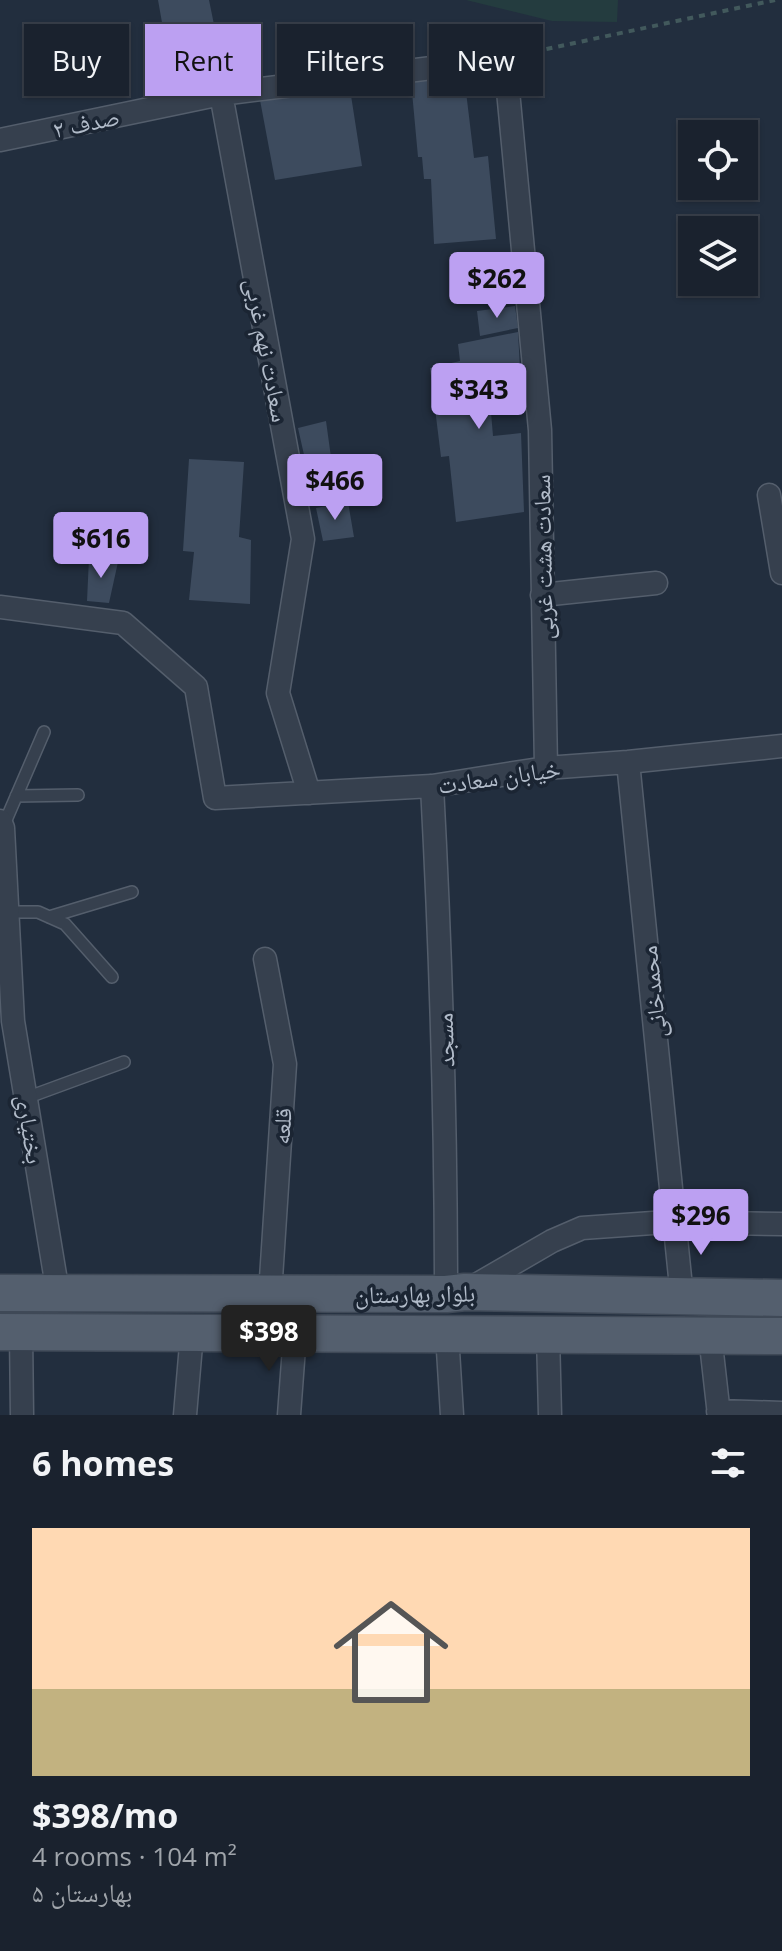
<!DOCTYPE html>
<html lang="en">
<head>
<meta charset="utf-8">
<style>
  :root { --surface:#1a222e; --page:#232a36; --text:#f1f3f6; --muted:#9fa4aa; --line:#383f4a; --accent:#bca0f2 }
  body { margin:0; font-family:"Open Sans","Noto Naskh Arabic",sans-serif; background:var(--page); color:var(--text); height:100vh; display:flex; flex-direction:column; font-size:30px; white-space:nowrap }
  * { box-sizing:border-box; margin:0 }
  p { font-size:26px; color:var(--muted) }
  .icon { flex:none; width:44px; height:44px; fill:none; stroke:currentColor; stroke-width:2; stroke-linecap:round; stroke-linejoin:round }
  .map { position:relative; height:1415px; overflow:hidden }
  .drawer { display:flex; flex-direction:column; background:var(--surface); flex:1 }
  .drawer>* { flex:none }
  .top-card { position:absolute; left:24px; top:24px; width:734px; height:72px; display:flex; gap:16px }
  .tools { position:absolute; left:678px; top:120px; display:grid; gap:16px }
  .tools a { display:grid; place-items:center; width:80px; height:80px; border-radius:0px; background:var(--surface); box-shadow:0 2px 6px #0004,0 0 0 2px var(--line); font-size:40px }
  .price { position:absolute; translate:-50% -68px; padding:0 18px; border-radius:8px; background:var(--accent); color:#111; font-size:26px; line-height:52px; filter:drop-shadow(0 2px 4px #0008) }
  .price::after { content:''; position:absolute; left:50%; top:48px; width:24px; height:18px; margin-left:-12px; background:inherit; clip-path:polygon(0 0,100% 0,50% 100%) }
  .price.on { background:#222; color:#fff }
  ul { padding:0; list-style:none }
  li { display:grid; align-content:center; gap:16px; height:424px; padding:0 32px }
  li+li { border-top:2px solid var(--line) }
  li span { display:grid; place-items:center; height:248px; border-radius:0px; color:#555 }
  li>.icon { margin-inline-start:auto }
  span .icon { width:144px; height:144px; fill:#fffc; stroke-width:1 }
  li b { font-size:34px }
  h2 { display:flex; justify-content:space-between; align-items:center; height:96px; padding:0 32px; font-size:34px }
  .pill { padding:0 28px; border-radius:0px; background:var(--surface); box-shadow:0 2px 6px #0004,0 0 0 2px var(--line); font-size:28px; line-height:72px }
  .pill.on { background:var(--accent); color:#111 }
  .map>svg:first-child { display:block }
  .green { fill:#243c3f }
  .building { fill:#3d4b5e }
  .lines { fill:none; stroke-linecap:round; stroke-linejoin:round }
  .service-casing { stroke:#545e6c; stroke-width:14 }
  .minor-casing { stroke:#545e6c; stroke-width:25 }
  .primary-casing { stroke:#3f4957; stroke-width:39 }
  .path { stroke:#42595c; stroke-width:4; stroke-dasharray:6 6; stroke-linecap:butt }
  .service { stroke:#36404e; stroke-width:11 }
  .minor { stroke:#36404e; stroke-width:22 }
  .primary { stroke:#545f6e; stroke-width:36 }
  .labels { text-anchor:middle; dominant-baseline:central; stroke-width:7; stroke-linejoin:round; paint-order:stroke }
  .street-label { font-size:24px; fill:#b1bbc9; stroke:#1b2533 }
</style>
</head>
<body>
<div class="map">
<svg width="782" height="1415" viewBox="0 0 782 1415">
  <rect width="100%" height="100%" fill="#222e3e"/>
  <path class="green" d="M466,0H618L617,22L552,21Z"/>
  <path class="building" d="M158,0H209L220,54L169,62Z
    M464,75L474,158L488,156L496,239L434,244L431,179H424L422,157H418L411,81Z
    M350,89L362,166L275,180L260,100Z
    M515,306L518,328L480,336L477,311Z
    M518,332L520,369L488,377L493,436L521,433L524,512L456,522L449,456L441,457L430,368L460,361L458,344Z
    M326,421L334,479L311,486L298,428Z
    M189,459L244,462L239,537L251,540L250,604L189,600L194,552L183,551Z
    M348,502L354,537L323,541L316,508Z
    M89,558L118,562L109,603L87,601Z"/>
  <g class="lines">
    <g class="service-casing">
      <path id="service" d="M16,796L78,795
        M3,827L44,732
        M8,912H38L65,924L112,977
        M49,917L132,892
        M26,1098L124,1062"/>
    </g>
    <g class="minor-casing">
      <path id="minor" d="M221,94L303,539L278,693L309,793
        M0,140L221,94L505,59L540,430L546,768
        M769,495L782,573
        M542,595L656,583
        M0,607L123,623L196,687L215,798L432,786L546,768L628,762L782,746
        M628,762L682,1297
        M432,786C441,956 446,1124 446,1294
        M0,821L3,828L13,1021L58,1293
        M265,959L285,1064L270,1294
        M471,1288L552,1241L582,1228L667,1222L782,1224
        M21,1332L22,1415
        M447,1334L452,1415
        M548,1335L550,1415
        M710,1335L719,1415
        M718,1411L782,1413
        M185,1415L192,1333
        M289,1415L295,1334"/>
    </g>
    <g class="primary-casing">
      <path id="primary" d="M0,1293L446,1294L465,1292L782,1298
        M0,1332L782,1336"/>
    </g>
    <path class="path" d="M523,54L775,0"/>
    <use href="#service" class="service"/>
    <use href="#minor" class="minor"/>
    <use href="#primary" class="primary"/>
  </g>
  <g class="labels">
    <g class="street-label">
      <text transform="translate(86 122) rotate(-12)">صدف ۲</text>
      <text transform="translate(268 350) rotate(79)">سعادت نهم غربی</text>
      <text transform="translate(542 557) rotate(-91)">سعادت هشت غربی</text>
      <text transform="translate(499 776) rotate(-8)">خیابان سعادت</text>
      <text transform="translate(652 992) rotate(-96)">محمدخانی</text>
      <text transform="translate(444 1040) rotate(-92)">مسجد</text>
      <text transform="translate(281 1126) rotate(-86)">قلعه</text>
      <text transform="translate(31 1129) rotate(81)">بختیاری</text>
      <text transform="translate(415 1293) rotate(-1)">بلوار بهارستان</text>
    </g>
  </g>
</svg>
<div class="tools">
<a><svg class="icon" aria-label="locate" viewBox="0 0 24 24"><circle cx="12" cy="12" r="6"/><path d="M12 2v4M12 18v4M2 12h4M18 12h4"/></svg></a>
<a><svg class="icon" aria-label="layers" viewBox="0 0 24 24"><path d="M12 4l9 5-9 5-9-5zM3 14l9 5 9-5"/></svg></a>
</div>
<b class="price" style="left:497px;top:320px">$262</b>
<b class="price" style="left:479px;top:431px">$343</b>
<b class="price" style="left:335px;top:522px">$466</b>
<b class="price" style="left:101px;top:580px">$616</b>
<b class="price" style="left:701px;top:1257px">$296</b>
<b class="price on" style="left:269px;top:1373px">$398</b>
<div class="top-card">
<a class="pill">Buy</a>
<a class="pill on">Rent</a>
<a class="pill">Filters</a>
<a class="pill">New</a>
</div>
</div>
<section class="drawer">
<h2>6 homes<svg class="icon" aria-label="filters" viewBox="0 0 24 24"><path d="M4 7h16M4 17h16"/><circle cx="9" cy="7" r="2"/><circle cx="15" cy="17" r="2"/></svg></h2>
<ul>
<li><span style="background:linear-gradient(#ffd9b3 65%,#c2b280 0)"><svg class="icon" aria-label="home" viewBox="0 0 24 24"><path d="M3 11l9-7 9 7M6 9v11h12V9"/></svg></span><div><b>$398/mo</b><p>4 rooms · 104 m²</p><p>بهارستان ۵</p></div></li>
</ul>
</section>
</body>
</html>
